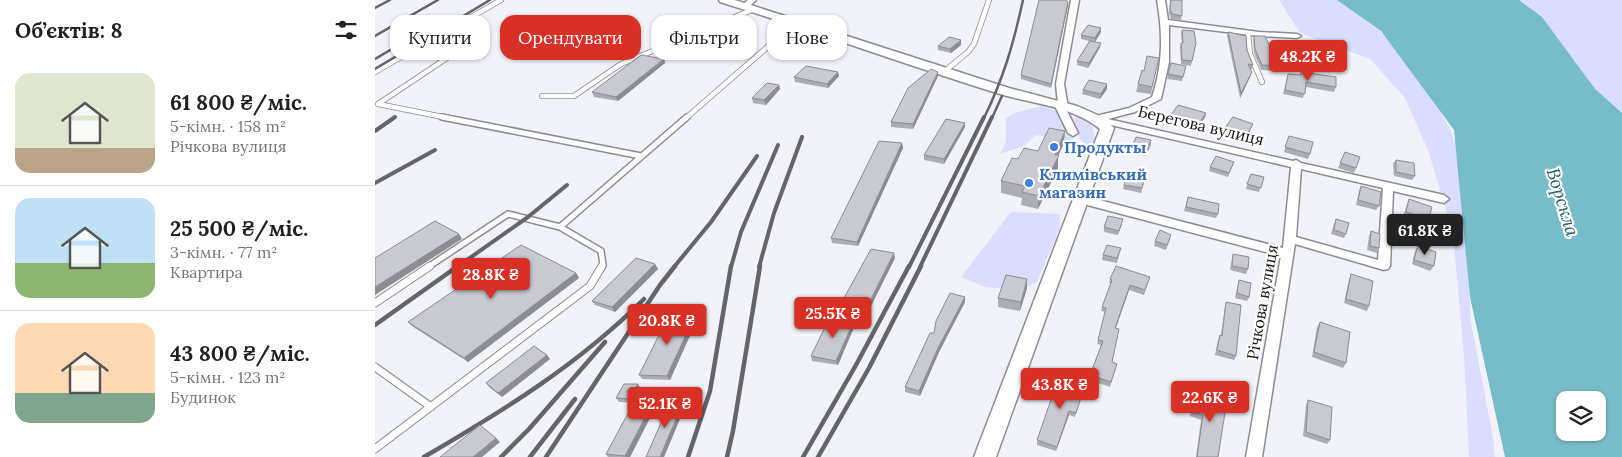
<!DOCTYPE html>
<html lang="uk">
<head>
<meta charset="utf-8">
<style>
  :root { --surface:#fff; --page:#f2f2f2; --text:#202124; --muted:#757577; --line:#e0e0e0; --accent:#d93025 }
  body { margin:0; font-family:Lora,serif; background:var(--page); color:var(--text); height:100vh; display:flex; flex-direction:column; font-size:19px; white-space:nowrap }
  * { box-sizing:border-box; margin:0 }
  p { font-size:16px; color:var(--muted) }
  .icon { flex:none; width:28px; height:28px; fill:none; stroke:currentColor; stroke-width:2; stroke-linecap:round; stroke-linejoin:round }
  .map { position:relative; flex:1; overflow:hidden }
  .panel { display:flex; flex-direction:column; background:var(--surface); width:375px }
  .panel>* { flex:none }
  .banner { position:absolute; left:15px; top:15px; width:475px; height:45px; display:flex; gap:10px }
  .tools { position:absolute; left:1181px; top:391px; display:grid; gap:10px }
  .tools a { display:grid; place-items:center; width:50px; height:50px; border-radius:10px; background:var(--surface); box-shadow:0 1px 4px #0004; font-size:25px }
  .price { position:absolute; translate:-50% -42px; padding:0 11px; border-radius:5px; background:var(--accent); color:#fff; font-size:16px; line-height:32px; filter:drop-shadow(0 1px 2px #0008) }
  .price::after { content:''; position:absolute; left:50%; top:30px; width:15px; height:11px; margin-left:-8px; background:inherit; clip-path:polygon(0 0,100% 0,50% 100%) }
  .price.on { background:#222; color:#fff }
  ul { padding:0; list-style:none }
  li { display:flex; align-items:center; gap:15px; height:125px; padding:0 15px }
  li+li { border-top:1px solid var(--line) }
  li span { display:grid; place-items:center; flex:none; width:140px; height:100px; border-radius:15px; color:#555 }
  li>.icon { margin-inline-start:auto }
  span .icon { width:60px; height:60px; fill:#fffc; stroke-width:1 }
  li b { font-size:21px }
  h2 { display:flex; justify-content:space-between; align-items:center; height:60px; padding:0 15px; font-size:21px }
  .tag { padding:0 18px; border-radius:15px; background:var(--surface); box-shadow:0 1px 4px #0004; font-size:18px; line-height:45px }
  .tag.on { background:var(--accent); color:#fff }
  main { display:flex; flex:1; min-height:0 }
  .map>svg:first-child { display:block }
  .green { fill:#daddfd }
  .water { fill:#77bdc9; fill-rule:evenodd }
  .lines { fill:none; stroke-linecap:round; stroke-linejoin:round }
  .lane-far2-casing { stroke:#8c8d94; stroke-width:6 }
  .lane-far1-casing { stroke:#8c8d94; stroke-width:8 }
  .lane-casing { stroke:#8c8d94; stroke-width:9 }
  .street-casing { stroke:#8c8d94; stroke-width:3 }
  .secondary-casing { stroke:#8c8d94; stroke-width:3 }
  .lane-far2 { stroke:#fff; stroke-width:4.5 }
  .lane-far1 { stroke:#fff; stroke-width:5 }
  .lane { stroke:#fff; stroke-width:7 }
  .street { fill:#fff; fill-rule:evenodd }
  .secondary { fill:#fff; fill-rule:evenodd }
  .rail-far2 { stroke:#646569; stroke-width:2.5 }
  .rail-far1 { stroke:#646569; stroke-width:4 }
  .rail { stroke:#646569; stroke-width:4.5 }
  .wall { fill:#acadb4 }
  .shaded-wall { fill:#8c8d92 }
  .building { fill:#c8c9d1; stroke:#8c8d92 }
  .shop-dot { fill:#3f7fe0; stroke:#fff; stroke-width:2 }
  .labels { text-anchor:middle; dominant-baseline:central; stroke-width:4.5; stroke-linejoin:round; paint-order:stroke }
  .street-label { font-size:16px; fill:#121315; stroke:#fff }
  .shop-label { font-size:16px; font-weight:bold; fill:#366cbe; stroke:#fff; text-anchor:start }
  .water-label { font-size:18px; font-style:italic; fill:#215b65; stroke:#fff }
</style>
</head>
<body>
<main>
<section class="panel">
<h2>Об’єктів: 8<svg class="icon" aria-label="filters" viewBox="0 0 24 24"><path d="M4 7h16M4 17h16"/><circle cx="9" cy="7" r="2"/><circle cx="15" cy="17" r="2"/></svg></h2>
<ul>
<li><span style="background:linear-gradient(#dfe7d0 75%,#b9a48a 0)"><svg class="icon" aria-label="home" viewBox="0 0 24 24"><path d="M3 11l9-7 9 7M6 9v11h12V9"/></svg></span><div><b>61 800 ₴/міс.</b><p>5-кімн. · 158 m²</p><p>Річкова вулиця</p></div></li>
<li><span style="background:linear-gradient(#bfe0f5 65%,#8fb573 0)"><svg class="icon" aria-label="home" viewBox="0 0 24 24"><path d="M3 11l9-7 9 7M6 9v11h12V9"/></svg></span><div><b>25 500 ₴/міс.</b><p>3-кімн. · 77 m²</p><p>Квартира</p></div></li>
<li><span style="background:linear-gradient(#ffd9b3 70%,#7fa58c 0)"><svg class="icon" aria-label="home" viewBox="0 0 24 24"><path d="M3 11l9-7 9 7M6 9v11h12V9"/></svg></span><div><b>43 800 ₴/міс.</b><p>5-кімн. · 123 m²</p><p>Будинок</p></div></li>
</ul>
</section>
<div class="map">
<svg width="1247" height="457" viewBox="0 0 1247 457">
  <rect width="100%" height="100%" fill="#f2f3fa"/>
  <path class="green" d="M904,0H962L1004,30L1043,74L1074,127L1085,155L1096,322L1118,438L1120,457H1094L1089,356L1078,233L1053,150L1030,98L995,59L925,33Z
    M1142,0H1247V118L1234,109Z
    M667,106L683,112L697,138L693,145L692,141L661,135L649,146L625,154L631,141V118L639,113Z
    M705,115L715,120L720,137L717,152L705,139L698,120Z
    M636,212L685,214V228L662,282L646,290L610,287L586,277Z"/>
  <path class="water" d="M962,0H1144L1167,17L1220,89L1247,113V457H1130L1095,297L1079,130L1006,31ZM1190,400H1222V432H1190Z"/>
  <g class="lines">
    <g class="lane-far2-casing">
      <path id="lane-far2" d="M873,33L875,54L887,82
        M570,71L593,52L599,44L614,0
        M0,72L126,0
        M167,96H199L246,64L379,9
        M73,118L3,104L99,40
        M311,118L421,22"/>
    </g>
    <g class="lane-far1-casing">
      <path id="lane-far1" d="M67,117L266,156
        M53,267L133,214L185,227
        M227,267L228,265L226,251L185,227L312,117"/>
    </g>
    <g class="lane-casing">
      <path id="lane" d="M0,303L55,266
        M0,367L56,407
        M0,449L215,286L227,266"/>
    </g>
    <g class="street-casing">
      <path id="street" d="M373,0H381L373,8H367L366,6Z
        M696,0H704L689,84L693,107L691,109L703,133L698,136L693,133L680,106L683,104L681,84Z
        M782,0H790L793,20L884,32L922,34L926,36L922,38L884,36L794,25V62L786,99L760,112L733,119L918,161L921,160L926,163L1069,195L1074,199L1069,203L1018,191L1015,266L1013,269L1009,270L920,244L887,457H871L906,256L701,202L700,199L705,195L908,248L916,167L723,122L718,119L721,116L754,108L777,97C788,64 788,34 782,0ZM926,169L1008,188L1003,260L921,237Z"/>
    </g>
    <g class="secondary-casing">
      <path id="secondary" d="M344,0H360L634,88L702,106L727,117L739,128L621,457H599L725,129C697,106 658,104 625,94C531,65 439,31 345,2Z"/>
    </g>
    <use href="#lane-far2" class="lane-far2"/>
    <use href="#lane-far1" class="lane-far1"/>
    <use href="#lane" class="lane"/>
    <use href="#street" class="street"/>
    <use href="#secondary" class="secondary"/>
    <path class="rail-far2" d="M0,8L15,0
      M0,36L63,0
      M0,59L73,16
      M0,69L115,0
      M609,118C629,77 638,45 648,0
      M617,118L627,96"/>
    <path class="rail-far1" d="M0,131L20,117
      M0,183L60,150
      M82,267L153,217L192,185
      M299,267L336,222L382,156
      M356,267L366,232L403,145
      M384,267L399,213L427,137
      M534,267L609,117
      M545,267L617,117"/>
    <path class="rail" d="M0,325L83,266
      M49,457C128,411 204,364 269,299
      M126,457L154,429L230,342
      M155,457L200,399
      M171,457L285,285L300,266
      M313,457L335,391L356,266
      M352,457L358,431L385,266
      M428,457L481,365L534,266
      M443,457L494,368L546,266"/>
  </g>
  <path class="wall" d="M795,0H807L806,20L796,19L794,14Z
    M693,2L676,88L646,79V75Z
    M807,30L821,43L816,66L806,64L805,47L806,43H807L806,34Z
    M726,32L720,42L725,47L713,68L702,65V61L714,41L706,39V35Z
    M853,32L872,50L878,65L877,69H875V77L865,98L852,36Z
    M879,36L904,66L903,71L886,70L879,53L878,40Z
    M586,45L576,53L563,50V46Z
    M289,59L290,63L243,101L219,97L217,92Z
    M796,63L811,66L807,81L792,79Z
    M782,65L776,94L761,92L763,84L769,71Z
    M463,72L464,76L453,88L420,82L419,77Z
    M563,72V76L538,129L516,127V122Z
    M926,72L961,87L959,92L931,87L928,98L908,94L913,74L925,75Z
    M404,85L405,89L391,105L378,103L377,98Z
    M732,89L725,99L707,94L708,90Z
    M831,113L830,117L823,128L795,119L796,115Z
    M590,127L569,164L549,160V155Z
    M849,129H876L870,142L847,134Z
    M914,136L935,154L933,159L909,152Z
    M776,140V145L771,156L756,152L757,147Z
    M527,143L528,148L483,246L457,243L456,238Z
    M689,143L683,156V168L663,209L646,205L647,198L626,193V181L643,159L663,151Z
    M970,152L981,168L979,173L963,168Z
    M1021,160L1040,176L1037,180L1019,176L1018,164Z
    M859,162L853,177L834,171L835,167Z
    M876,174L889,177L884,192L871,189Z
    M769,183L766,193L748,189L749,185Z
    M986,186L1004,206L1001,210L981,205L984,191Z
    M813,197L843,214L841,218L809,211Z
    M1034,199L1054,219L1051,224L1028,217L1032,204Z
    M961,219L971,234L969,238L956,234L959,224Z
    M747,224L743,235L729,232V227Z
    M996,231L1004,248L1002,253L992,250L994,236Z
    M795,239L791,250L779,246L780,241Z
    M1043,246L1059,266L1055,271L1037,264L1040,251Z
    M746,248L742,263L727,260L728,255Z
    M858,254L873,269L871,274L855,270L857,258Z
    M520,258L495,308L470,303L469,298Z
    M280,264L283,269L240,312L220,305L217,301Z
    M201,273L204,278L93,362L38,327L33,322Z
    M976,274L994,306L992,311L969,303L974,279Z
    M775,277L769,295L754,290L741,328L737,362L741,368L735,387L714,380L715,375L726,345L722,344L730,312L726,311L727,307L736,284L734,283L735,279Z
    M864,280L874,297L872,301L860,298L863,284Z
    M652,288L645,311L623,307V298Z
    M590,297V302L564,352L545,396L530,392V387L559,333Z
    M851,302L861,356L859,360L840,355L843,340L845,335H846L850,306Z
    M322,320L295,380L267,379L264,375Z
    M479,321L480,325L463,365L437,361L436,356Z
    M945,322L971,363L968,368L937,357L942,327Z
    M172,355L175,359L127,397L115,388L111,383Z
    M263,384L266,389L259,403L244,402L241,398Z
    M710,385L700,417L694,415L681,451L662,445V440Z
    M821,391L843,457H821L826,420L815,416Z
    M933,400L955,440L952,444L928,436L931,405Z
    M275,408L278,412L255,457H233L231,454Z"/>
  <path class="shaded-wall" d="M693,2V6L676,88V84Z
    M726,28V32L720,42V38Z
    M586,40V45L576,53L575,49Z
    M726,43L725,47L713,68L714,63Z
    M289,59L290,63L243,101L241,97Z
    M463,72L464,76L453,88L452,84Z
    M563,72V76L538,129V124Z
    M877,72L875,77L865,98L866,93Z
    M732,84V89L725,99L726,94Z
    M404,85L405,89L391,105L389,100Z
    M831,113L830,117L823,128L824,123Z
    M590,123V127L569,164V159Z
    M690,131L689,143L683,156V168L663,209L664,196Z
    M527,143L528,148L483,246L482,242Z
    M84,234L87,239L0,295V287Z
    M519,253L520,258L495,308L494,303Z
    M280,264L283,269L240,312L237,307Z
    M201,273L204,278L93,362L89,358Z
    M652,279V288L645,311L646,302Z
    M755,285L754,290L739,333L740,328Z
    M590,297V302L564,352L545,396L544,391L563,348Z
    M320,315L322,320L295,380L292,376Z
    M479,321L480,325L463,365L461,361Z
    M172,355L175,359L127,397L123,393Z
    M263,384L266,389L259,403L255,399Z
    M309,400L311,405L289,457H285Z
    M275,408L278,412L255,457H251L250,456Z
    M694,411V415L681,451L682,447Z
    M121,438L125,442L107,457H98Z"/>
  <path class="building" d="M664,0H691L693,2L676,84L646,75Z
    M796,0H807V16L797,14L795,9Z
    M713,25L726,28L720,38L706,35Z
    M807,30L819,31L821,43L817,61L807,60L806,43H808Z
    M853,32L871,36L872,50L878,65L873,64L877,72L866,93Z
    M879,36H890L904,66L887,65L880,49Z
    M574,37L586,40L575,49L563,46Z
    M715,41L726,43L714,63L702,61Z
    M266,55L289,59L241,97L217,92Z
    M772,56L784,58L777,87L763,84L767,70L769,71Z
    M796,63L811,66L808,77L793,74Z
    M431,66L463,72L452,84L419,77Z
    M556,69L563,72L538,124L516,122L533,88Z
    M926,72L961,77V87L931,82L930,94L910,90L913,74L926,75Z
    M714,80L732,84L726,94L708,90Z
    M392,83L404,85L389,100L377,98Z
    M803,105L831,113L824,123L796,115Z
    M858,117L878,124L871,137L849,129Z
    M571,119L590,123L569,159L549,155Z
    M674,128L690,131L680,155H684L664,196L647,192L650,186L626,181L637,158L643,159L649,148L663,151Z
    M914,136L938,142L935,154L910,147Z
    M761,137L776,140L772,151L757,147Z
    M504,141L527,143L482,242L456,238Z
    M970,152L985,157L981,168L965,163Z
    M841,156L859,162L854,173L835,167Z
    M1021,160L1039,163L1040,176L1021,172Z
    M876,174L889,177L886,188L872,184Z
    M752,175L769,179L767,188L749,185Z
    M986,186L1006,192L1004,206L983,200Z
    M813,197L844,204L843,214L811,207Z
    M1034,199L1057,207L1054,219L1031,212Z
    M733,216L748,219L744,231L729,227Z
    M961,219L974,223L971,234L959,230Z
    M60,221L84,234L0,287V258Z
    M785,230L796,235L792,245L780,241Z
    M996,231L1005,234L1004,248L995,246Z
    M146,245L201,273L89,358L33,322Z
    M732,245L746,248L742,258L728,255Z
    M1043,246L1061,252L1059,266L1039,260Z
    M496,249L519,253L494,303L469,298Z
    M858,254L874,257L873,269L857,266Z
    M261,258L280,264L237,307L217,301Z
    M741,266L775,277L770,290L755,285L740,328L744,329L737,362L742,364L736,382L715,375L728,341L723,340L731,308L727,307L737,280L735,279Z
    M976,274L998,281L994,306L971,299Z
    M631,275L652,279L646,302L623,298Z
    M864,280L876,283L874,297L862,293Z
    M575,293L590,297L563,348L544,391L530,387L555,333H559L561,321Z
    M851,302L866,305L861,356L842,350L845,335L847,336Z
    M294,315H320L292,376L264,375Z
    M455,317L479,321L461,361L436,356Z
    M945,322L975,332L971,363L939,352Z
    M159,346L172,355L123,393L111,383Z
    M684,377L710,385L701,413L694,411L682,447L662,440Z
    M249,384H263L255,399L241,398Z
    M821,391L852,400L843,457H822L828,415L817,412Z
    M296,400H309L285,457H271Z
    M933,400L957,407L955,440L931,432Z
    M257,406L275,408L250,456L231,454Z
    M105,425L121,438L98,457H65Z"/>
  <g class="shop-dot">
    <circle cx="679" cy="147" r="5"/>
    <circle cx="654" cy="183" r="5"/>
  </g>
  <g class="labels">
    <g class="street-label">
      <text transform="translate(826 125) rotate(13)">Берегова вулиця</text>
      <text transform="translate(887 302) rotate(-80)">Річкова вулиця</text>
    </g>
    <g class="shop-label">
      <text x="689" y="147">Продукты</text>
      <text x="664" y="174">Климівський<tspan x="664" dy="18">магазин</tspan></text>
    </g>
    <g class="water-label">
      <text transform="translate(1188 202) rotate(73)">Ворскла</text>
    </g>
  </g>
</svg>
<div class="tools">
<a><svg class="icon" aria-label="layers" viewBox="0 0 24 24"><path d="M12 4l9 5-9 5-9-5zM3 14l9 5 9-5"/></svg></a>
</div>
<b class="price" style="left:933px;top:82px">48.2K ₴</b>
<b class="price on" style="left:1050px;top:256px">61.8K ₴</b>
<b class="price" style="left:116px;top:300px">28.8K ₴</b>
<b class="price" style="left:458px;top:339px">25.5K ₴</b>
<b class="price" style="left:292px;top:346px">20.8K ₴</b>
<b class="price" style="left:685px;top:410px">43.8K ₴</b>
<b class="price" style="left:835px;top:423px">22.6K ₴</b>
<b class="price" style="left:290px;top:429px">52.1K ₴</b>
<div class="banner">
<a class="tag">Купити</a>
<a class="tag on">Орендувати</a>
<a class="tag">Фільтри</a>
<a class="tag">Нове</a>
</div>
</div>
</main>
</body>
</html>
